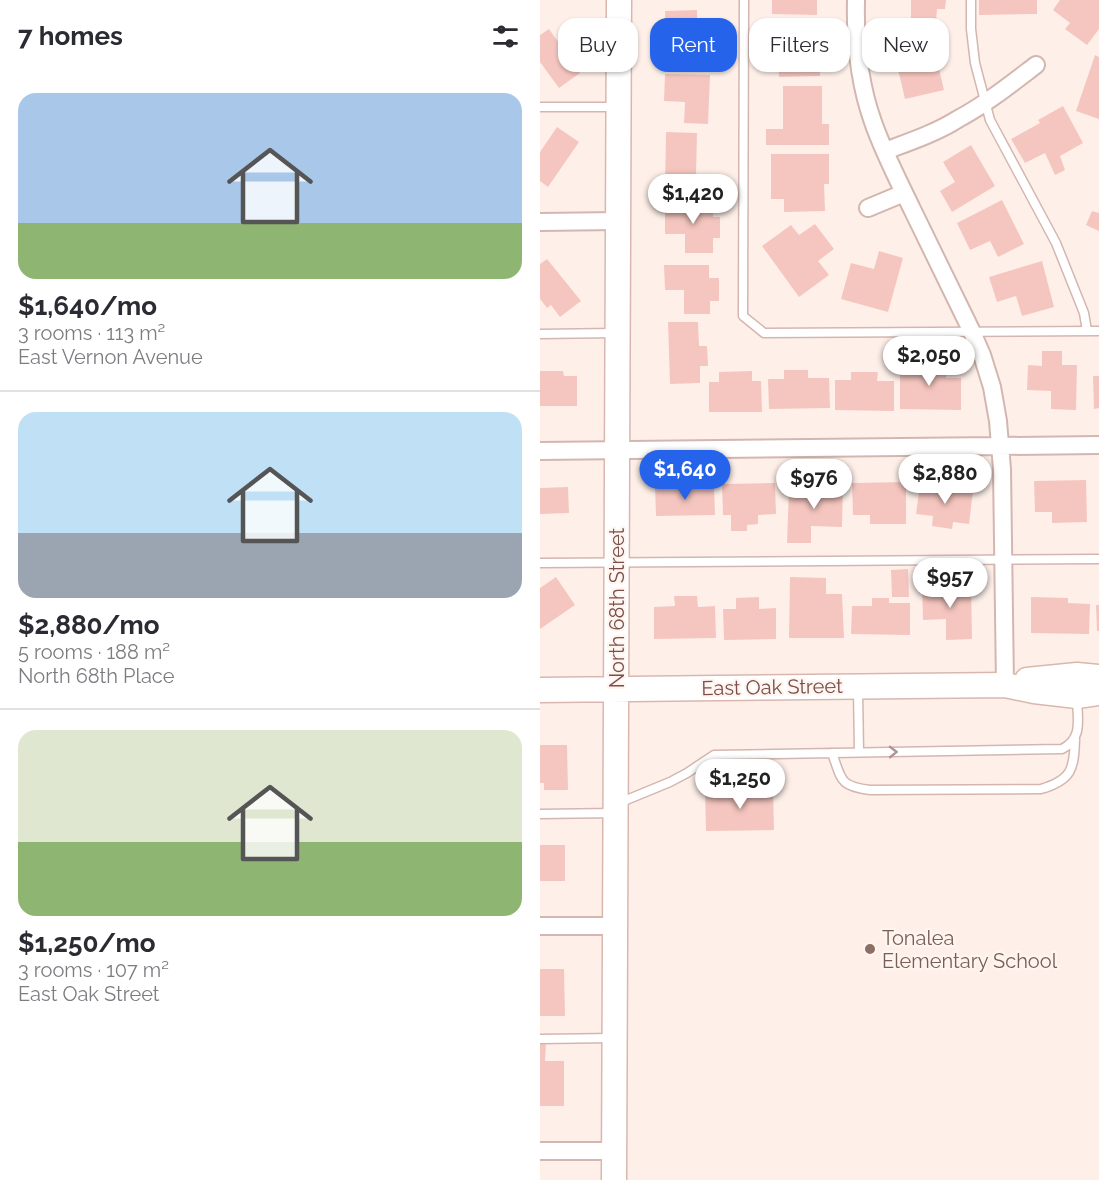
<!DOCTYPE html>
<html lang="en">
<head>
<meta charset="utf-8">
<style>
  :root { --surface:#fff; --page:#f7f7f7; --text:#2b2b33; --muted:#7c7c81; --line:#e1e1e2; --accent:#2563eb }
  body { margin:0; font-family:Raleway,sans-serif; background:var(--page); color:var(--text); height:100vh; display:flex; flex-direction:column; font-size:22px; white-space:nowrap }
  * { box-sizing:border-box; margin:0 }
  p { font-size:20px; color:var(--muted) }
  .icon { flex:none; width:33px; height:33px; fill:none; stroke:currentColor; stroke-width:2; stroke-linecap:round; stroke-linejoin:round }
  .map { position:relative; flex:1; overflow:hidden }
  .sheet { display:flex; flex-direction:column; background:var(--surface); width:540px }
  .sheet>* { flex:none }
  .guide { position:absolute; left:18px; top:18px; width:450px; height:54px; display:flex; gap:12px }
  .price { position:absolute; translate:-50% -51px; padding:0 14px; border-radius:21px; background:#fff; color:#222; font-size:20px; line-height:39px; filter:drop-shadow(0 2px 3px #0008) }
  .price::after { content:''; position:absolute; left:50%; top:36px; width:18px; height:14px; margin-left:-9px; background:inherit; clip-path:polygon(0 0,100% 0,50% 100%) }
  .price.active { background:var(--accent); color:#fff }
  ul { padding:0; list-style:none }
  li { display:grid; align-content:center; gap:12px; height:318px; padding:0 18px }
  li+li { border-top:2px solid var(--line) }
  li span { display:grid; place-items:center; height:186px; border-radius:18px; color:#555 }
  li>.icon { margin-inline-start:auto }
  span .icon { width:108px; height:108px; fill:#fffc; stroke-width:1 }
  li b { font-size:26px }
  h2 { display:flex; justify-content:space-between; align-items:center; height:72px; padding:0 18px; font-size:26px }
  .pill { padding:0 21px; border-radius:18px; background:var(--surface); box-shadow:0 2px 4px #0004; font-size:21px; line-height:54px }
  .pill.active { background:var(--accent); color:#fff }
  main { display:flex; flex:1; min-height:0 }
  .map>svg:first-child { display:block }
  .building { fill:#f5c6bf }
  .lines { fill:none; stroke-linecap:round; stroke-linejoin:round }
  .lane-casing { stroke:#d4b6b0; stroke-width:11 }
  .street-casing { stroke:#d4b6b0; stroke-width:20 }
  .secondary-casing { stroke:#d9b7af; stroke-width:27 }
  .lane { stroke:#fff; stroke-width:8 }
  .street { stroke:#fff; stroke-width:16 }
  .secondary { stroke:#fff; stroke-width:24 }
  .oneway { stroke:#af9592 }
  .education-dot { fill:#8d6e63; stroke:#fff5f0; stroke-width:2 }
  .labels { text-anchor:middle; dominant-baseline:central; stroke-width:4.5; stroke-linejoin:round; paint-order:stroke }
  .street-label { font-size:20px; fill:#7a4f4a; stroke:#fff5f0 }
  .education-label { font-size:20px; fill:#785e54; stroke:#fff5f0; text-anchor:start }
</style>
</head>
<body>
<main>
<section class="sheet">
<h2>7 homes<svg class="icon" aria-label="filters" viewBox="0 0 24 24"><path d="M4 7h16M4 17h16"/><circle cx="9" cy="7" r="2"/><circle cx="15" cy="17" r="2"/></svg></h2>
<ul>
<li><span style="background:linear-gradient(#a9c7e8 70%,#8fb573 0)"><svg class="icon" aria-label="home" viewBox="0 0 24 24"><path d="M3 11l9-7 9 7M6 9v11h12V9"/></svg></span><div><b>$1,640/mo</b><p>3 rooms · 113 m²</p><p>East Vernon Avenue</p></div></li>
<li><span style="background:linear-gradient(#bfe0f5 65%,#9aa5b1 0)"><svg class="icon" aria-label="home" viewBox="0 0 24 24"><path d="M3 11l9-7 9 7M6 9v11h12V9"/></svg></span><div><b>$2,880/mo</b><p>5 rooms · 188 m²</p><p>North 68th Place</p></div></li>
<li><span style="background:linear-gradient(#dfe7d0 60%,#8fb573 0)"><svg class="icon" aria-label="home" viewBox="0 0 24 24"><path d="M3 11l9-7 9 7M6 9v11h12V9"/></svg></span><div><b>$1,250/mo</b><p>3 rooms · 107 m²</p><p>East Oak Street</p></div></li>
</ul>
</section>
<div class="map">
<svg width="559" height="1180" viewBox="0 0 559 1180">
  <rect width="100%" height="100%" fill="#fef0e9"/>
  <path class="building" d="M232,0H277V15L232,14Z
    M371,0H406L405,9H397L396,23L371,22Z
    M439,0H497V14L439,15Z
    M520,0H559V29L547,45L525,29L530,23L513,10Z
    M157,10V29H166L167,49H173V63L126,64L125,11Z
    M278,23L280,76L239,77L238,47L232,48L231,24Z
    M9,29L40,73L19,88L0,62V35Z
    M384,41L387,57L396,56L404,90L365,99L353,48Z
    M555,55L559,57V119L536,111Z
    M125,74L170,75L168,124L144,123L145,102L124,101Z
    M243,86H282V124H289V145H226V129H243Z
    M523,106L543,143L520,156L525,170L515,175L505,153L485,163L471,139L500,123L498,120Z
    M17,127L39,142L8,187L0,181V152Z
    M126,132L157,133L156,175H168V191L125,190Z
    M431,145L455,186L412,212L400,191L415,182L403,162Z
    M231,154H289V184H284L285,211L244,212V199H231Z
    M462,200L484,244L458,257L450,241L430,250L417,223Z
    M125,201L173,202V217H180V238H173V253H145V234H125Z
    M552,211L559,213V231L546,225Z
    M275,224L294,249L278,261L289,275L259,297L222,246L251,225L259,235Z
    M339,251L363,258L348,312L301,299L311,263L334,269Z
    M7,259L41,301L20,317L11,305L7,308L0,299V264Z
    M502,261L514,307L482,316L476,296L457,302L449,277Z
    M124,265H169V278H179V301H170V314H144V290H125Z
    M128,322H158L159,346H167L168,366H160V383L130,384Z
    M502,351H522V365H537L536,410L511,409V391L487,390L488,365L502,366Z
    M360,361H407L406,378H421V410L360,409Z
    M244,370H268V378H289L290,408L229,409L228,379H244Z
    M0,371H23L24,376H37V406H0Z
    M212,371V381H221L222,412H169V382H179V372Z
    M311,372H338L337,381H354V411L295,410V380H311Z
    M553,376H559V408L554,409Z
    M546,480L547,522L512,523V512H495L494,481Z
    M366,482V524H330V515H313L312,483Z
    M235,483L236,514L218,515V524L207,525V531H191V515H183L182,484Z
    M271,483H303L302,527L271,526V543H247L249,488L271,489Z
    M380,485L433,491L429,524L413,522L412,529L392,526L393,516L376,514Z
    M115,486H174L175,515L116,516Z
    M28,487L29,513L0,514V488Z
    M368,569L369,597H352L351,570Z
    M16,577L35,605L0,629V588Z
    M250,577L286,578V594H302L304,638H249Z
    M431,585L432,639L406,640V619L383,620L382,586Z
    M134,596H157L158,607L175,606L176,638L114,639V607L135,606Z
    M219,597V609L236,608V639L184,640L183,609H196V598Z
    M491,597L528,598V603L550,604L549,634L491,633Z
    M332,598H349V603H370V635L311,634L312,606H332Z
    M556,605H559V631H557Z
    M0,745H27L28,790H4V783H0Z
    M233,789L234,830L166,831L165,791Z
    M0,845H25V881H0Z
    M0,969H24L25,1016H0Z
    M0,1044H6L5,1061H24V1106H0Z"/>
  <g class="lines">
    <g class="lane-casing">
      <path id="lane" d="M204,0L203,316L224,333L559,331
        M431,0V29L435,63L450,120L516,243L544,313L547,331
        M0,107H78
        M0,334L75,333
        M0,563L559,559
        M318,690L319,752
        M292,753C302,780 299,786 330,790L501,789C532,780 534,769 535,739
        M79,803L130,782L147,773L174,755L522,749C544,738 537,718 537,697
        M0,814L75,813
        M0,1039L74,1038"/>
    </g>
    <g class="street-casing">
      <path id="street" d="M316,0C315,41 319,83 333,122C343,151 358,180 372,209C392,250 412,291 432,332L442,355L452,387L458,421L462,469L465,685
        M345,151C369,142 396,133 418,119C446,104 471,84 496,65
        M328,208L364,193
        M0,222L78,221
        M0,451L559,445
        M0,926H75
        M0,1151H74"/>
    </g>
    <g class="secondary-casing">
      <path id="secondary" d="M487,680L537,675L559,677
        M0,690L465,685L494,691L537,696L559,693
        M74,1180L79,0"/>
    </g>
    <use href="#lane" class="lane"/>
    <use href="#street" class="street"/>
    <use href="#secondary" class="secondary"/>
  </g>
  <defs><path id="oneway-chevron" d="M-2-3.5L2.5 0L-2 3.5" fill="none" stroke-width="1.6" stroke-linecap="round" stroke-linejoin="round" transform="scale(1.5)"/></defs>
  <use class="oneway" href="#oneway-chevron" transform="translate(353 752) rotate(-1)"/>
  <circle class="education-dot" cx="330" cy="949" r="6"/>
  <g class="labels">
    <g class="street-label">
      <text transform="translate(77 608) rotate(-90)">North 68th Street</text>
      <text transform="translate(232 687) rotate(-1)">East Oak Street</text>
    </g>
    <g class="education-label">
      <text x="342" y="938">Tonalea<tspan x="342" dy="23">Elementary School</tspan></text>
    </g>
  </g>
</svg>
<b class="price" style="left:153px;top:225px">$1,420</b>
<b class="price" style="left:389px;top:387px">$2,050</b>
<b class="price active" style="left:145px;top:501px">$1,640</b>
<b class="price" style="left:405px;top:505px">$2,880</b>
<b class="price" style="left:274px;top:510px">$976</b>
<b class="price" style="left:410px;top:609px">$957</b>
<b class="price" style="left:200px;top:810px">$1,250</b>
<div class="guide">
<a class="pill">Buy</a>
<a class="pill active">Rent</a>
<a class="pill">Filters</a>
<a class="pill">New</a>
</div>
</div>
</main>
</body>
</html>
